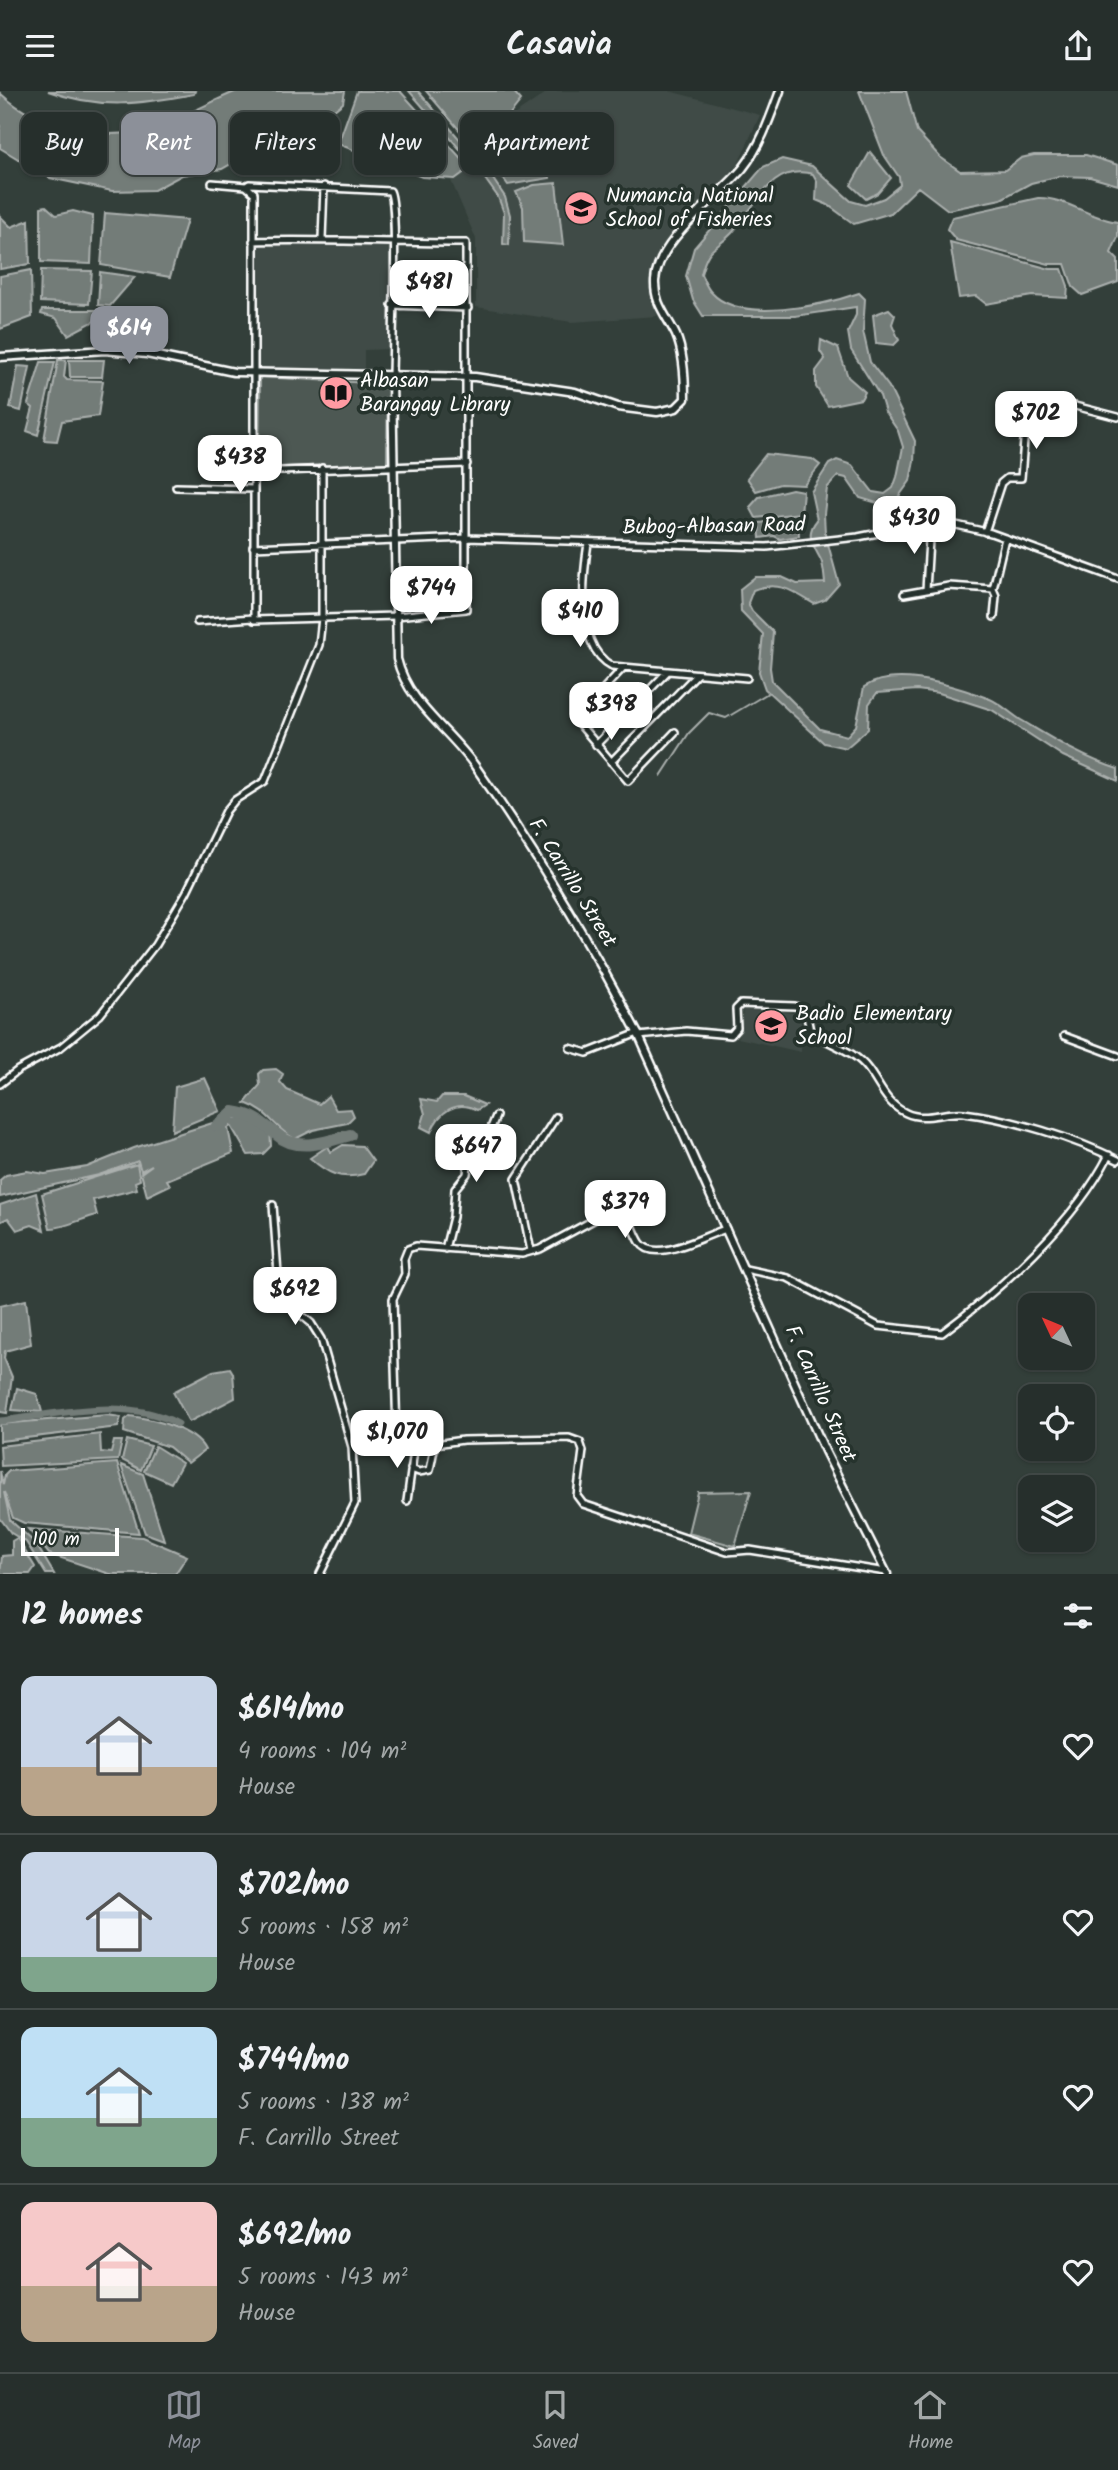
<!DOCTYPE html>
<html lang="en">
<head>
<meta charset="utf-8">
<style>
  :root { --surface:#262f2c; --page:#323b38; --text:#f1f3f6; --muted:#a4a9a9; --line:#424a48; --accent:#8c9099 }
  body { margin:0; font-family:Kalam,sans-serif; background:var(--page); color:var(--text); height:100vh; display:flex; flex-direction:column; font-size:26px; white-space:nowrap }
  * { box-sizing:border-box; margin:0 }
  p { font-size:23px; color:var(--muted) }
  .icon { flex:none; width:38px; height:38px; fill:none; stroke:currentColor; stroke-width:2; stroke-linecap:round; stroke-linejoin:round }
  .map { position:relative; height:1483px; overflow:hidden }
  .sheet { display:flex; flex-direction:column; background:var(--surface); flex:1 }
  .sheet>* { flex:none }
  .top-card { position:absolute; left:21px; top:21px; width:700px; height:63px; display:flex; gap:14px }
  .needle { width:46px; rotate:314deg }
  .controls { position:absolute; left:1018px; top:1202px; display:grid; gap:14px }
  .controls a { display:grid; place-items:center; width:77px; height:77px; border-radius:14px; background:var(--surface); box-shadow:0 2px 5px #0004,0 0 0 2px var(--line); font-size:35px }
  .scale { position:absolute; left:21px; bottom:18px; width:98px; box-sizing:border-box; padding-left:7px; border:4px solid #fff; border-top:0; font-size:19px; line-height:24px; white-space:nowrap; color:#fff; -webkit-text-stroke:5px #26332d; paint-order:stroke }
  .price { position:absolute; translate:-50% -60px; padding:0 16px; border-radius:14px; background:#fff; color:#222; font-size:23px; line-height:46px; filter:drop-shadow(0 2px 4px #0008) }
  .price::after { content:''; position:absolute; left:50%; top:42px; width:21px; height:16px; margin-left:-10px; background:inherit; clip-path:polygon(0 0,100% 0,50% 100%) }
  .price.active { background:var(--accent); color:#fff }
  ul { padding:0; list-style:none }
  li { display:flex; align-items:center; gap:21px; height:175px; padding:0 21px }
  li+li { border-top:2px solid var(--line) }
  li span { display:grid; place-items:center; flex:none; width:196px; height:140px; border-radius:14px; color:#555 }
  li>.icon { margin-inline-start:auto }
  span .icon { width:84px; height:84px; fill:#fffc; stroke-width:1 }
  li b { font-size:30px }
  h2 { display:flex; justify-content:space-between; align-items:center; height:84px; padding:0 21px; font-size:30px }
  .chip { padding:0 24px; border-radius:14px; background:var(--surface); box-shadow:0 2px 5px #0004,0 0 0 2px var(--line); font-size:24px; line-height:63px }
  .chip.active { background:var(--accent); color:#fff }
  header { display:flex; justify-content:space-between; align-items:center; height:91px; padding:0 21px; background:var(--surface); font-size:32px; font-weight:600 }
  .tab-bar { display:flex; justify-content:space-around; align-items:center; height:98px; border-top:2px solid var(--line); background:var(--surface); font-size:19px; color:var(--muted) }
  .tab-bar a { display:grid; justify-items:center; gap:4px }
  .tab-bar .active { color:var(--accent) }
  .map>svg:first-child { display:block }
  .built { fill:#404c47 }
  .green { fill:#4d5853; stroke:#a6aca9; stroke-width:2 }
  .water { fill:#737b78; stroke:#abb0ae; stroke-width:2 }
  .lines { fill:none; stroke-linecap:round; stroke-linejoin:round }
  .stream { stroke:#abb0ae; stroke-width:2 }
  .canal { stroke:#737b78; stroke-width:7 }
  .river { stroke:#737b78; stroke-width:12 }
  .minor-casing { stroke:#fff; stroke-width:10 }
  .tertiary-casing { stroke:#fff; stroke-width:11 }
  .minor { stroke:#26332d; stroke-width:5 }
  .tertiary { stroke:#26332d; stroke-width:6 }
  .labels { text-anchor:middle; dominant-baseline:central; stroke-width:7; stroke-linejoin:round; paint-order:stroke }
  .poi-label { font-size:21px; fill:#fff; stroke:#26332d; text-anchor:start }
  .street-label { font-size:21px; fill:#fff; stroke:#26332d }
</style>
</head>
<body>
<header><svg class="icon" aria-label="menu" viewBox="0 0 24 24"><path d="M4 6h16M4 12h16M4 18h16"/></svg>Casavia<svg class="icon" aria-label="share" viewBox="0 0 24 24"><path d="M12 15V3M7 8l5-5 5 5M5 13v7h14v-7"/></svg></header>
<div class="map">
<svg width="1118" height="1483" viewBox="0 0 1118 1483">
  <rect width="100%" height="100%" fill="#333f3a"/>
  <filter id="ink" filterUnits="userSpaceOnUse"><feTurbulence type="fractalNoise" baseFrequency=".0143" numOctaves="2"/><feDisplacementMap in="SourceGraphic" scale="14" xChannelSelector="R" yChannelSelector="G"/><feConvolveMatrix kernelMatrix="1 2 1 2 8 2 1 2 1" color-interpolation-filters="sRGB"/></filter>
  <g filter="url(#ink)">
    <path class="built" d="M549,0H669L760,24L738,73L665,157L649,188L657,225L572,231L476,216V148L450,87L514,24Z
      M258,152L389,155V258L364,259V280L259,276Z
      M744,915L801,923V961L738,947Z"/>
    <path class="green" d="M260,286L388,293L387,372L259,377Z
      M751,1400L735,1455L688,1442L698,1401Z"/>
    <path class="water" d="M48,0H195L194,3C141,13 100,19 48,0Z
      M237,0H345L343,12L299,47L264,54L222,78L182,84L154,99L112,100L50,87L0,57V2C40,39 104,53 157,35C184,26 210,11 237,0Z
      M357,0H400L470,77L455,88L422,86L338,53Z
      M409,0H418L489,82L505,106L510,124L509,154L503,153L504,122L498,106L480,81Z
      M426,0H513L521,9L479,62Z
      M859,0H906L917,41L940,66L960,80L1005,79L1021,67L1034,64H1086L1118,74V94L1090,86L1060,85L1031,92L1001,108L948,119L918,96L891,122L854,133L828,114L816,109L817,90L813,83C770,72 756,116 732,142C714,161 709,153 701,183C704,189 707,198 712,202C740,233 825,214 859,202L865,208L863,240L870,271L889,296L915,350L914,370L910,390L897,408L884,414L860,407L846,387L838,385L827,397L824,423L825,442L839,493L825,509L814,513C793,500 778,489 753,499L748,512L752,520L773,541L770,577L772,590L820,638L847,645L856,635L864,596C896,575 956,595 990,608C1000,612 1011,623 1021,629C1053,648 1083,667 1118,678V690L1063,665L992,619L939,602L917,599L877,602L869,613L868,638L846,657L824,652L765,598L759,581L763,543L741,520L740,498L755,486H782L797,493L825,492C824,485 824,476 821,469C814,455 804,444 817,429L811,401L829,373L837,369L852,374L873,401L885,403L893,397L897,386L903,356L898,340L885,321L880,305L851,259L848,241L856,224V216L795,225H703L693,209L686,185L694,157L763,76L782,68L812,75L851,110L865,114L884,107L900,94L899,86L884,64Z
      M526,33C543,49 549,64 550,87L508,94L487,64L514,35Z
      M870,61L891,87L878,102L866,108L851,94Z
      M556,92L563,154L524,151L523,116L516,101L534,94Z
      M1038,107C1065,106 1091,128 1118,131V146L1111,162L1118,169V191L1082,204L1073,196L1065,173H1049L956,149L947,138L952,126Z
      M46,115L56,124L73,120L93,125L91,173L41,171V116Z
      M105,122L187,129L170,186L101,174Z
      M0,125L11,136L29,129L30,173L0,178Z
      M950,151L1050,178H1062L1068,195L1067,207L1032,205L986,213L976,205L959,207Z
      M31,179L32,226L0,238V185Z
      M41,179L92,180L89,213L40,211Z
      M100,181L135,186L110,215L98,214Z
      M889,218L895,224L892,233L899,249L894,254L876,252L873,224Z
      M42,219H105L108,223L68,244L56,227L41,223Z
      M821,249L838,257L848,286L865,301L861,308L828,315L816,296V280L825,268L820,260Z
      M58,269H66L64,286L67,289L103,290L98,325L62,330L57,350L44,349Z
      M69,269H104L102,286H70Z
      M41,271H55L38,344L27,340L33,317L28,313Z
      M18,275L30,276L21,320L10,317Z
      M766,363L812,368L820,374L804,394L780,393L756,400L747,387Z
      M792,398L803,400L801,422L756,427L750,416L759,406Z
      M798,427L799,445L780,448L774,445L760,447L759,432Z
      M276,978L283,983L280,991L287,999L319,1013L328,1005L336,1019L351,1018L354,1025L347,1032L313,1039L295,1048C271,1035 272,1022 245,1012L260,994L259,983L263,979Z
      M205,987L220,1020L172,1040L175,996Z
      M442,1005H464L485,1014L477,1019C456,1008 439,1021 431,1041L421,1036L425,1023L421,1008L437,1011Z
      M228,1027H243L270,1036L271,1055L263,1063L248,1064L231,1035L228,1037L233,1062L167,1089L170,1094L147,1105L141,1082L152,1074L141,1080L138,1070L99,1084L0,1106V1089L6,1084L27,1080L45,1083L87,1076L134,1057Z
      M343,1054L362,1055L373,1070L364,1083C340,1089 328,1083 310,1067L328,1055L331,1061Z
      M137,1073L140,1089L135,1091L137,1098L93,1109L97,1124C83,1127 62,1138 50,1137L42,1103Z
      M36,1102L44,1139L32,1134L17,1139L8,1127L0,1131V1114Z
      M26,1209L31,1253L5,1260L4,1267L12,1286L7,1322L0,1321V1215Z
      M230,1277L233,1282L235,1307L189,1331L173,1301L213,1280Z
      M17,1297L37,1303L42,1321L12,1319Z
      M107,1324L121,1326L118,1336L0,1350V1333Z
      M130,1325C153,1328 195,1338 205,1359L188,1372L169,1356L124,1341L125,1329Z
      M100,1343L101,1361L111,1362L114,1350H122L118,1369L1,1375L0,1355Z
      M127,1349L151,1355L141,1379L122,1369Z
      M155,1355L182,1372L171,1392L144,1380Z
      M117,1372L139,1442L24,1432L13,1427L4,1401L10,1429L36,1453L54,1483H46L26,1451L11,1442L0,1427V1380L3,1394L5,1384L9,1380Z
      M121,1374L143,1383L164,1449L145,1442Z
      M28,1438L142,1446L187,1465L175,1483H110L49,1463Z
      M17,1447L35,1476L30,1483H0L2,1465L12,1464V1450Z"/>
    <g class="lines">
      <path class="stream" d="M661,685L689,642L709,622L726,627L768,602"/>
      <path class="canal" d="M0,1330C56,1324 126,1305 178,1333"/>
      <path class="river" d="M217,1035L233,1021C254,1024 261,1031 276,1043C297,1062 326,1051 350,1044"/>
      <g class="minor-casing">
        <path id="minor" d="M212,92L246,95
          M322,148L324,95
          M253,150C324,148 395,152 466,152V518L396,525L254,529V102L246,95L249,93L390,100C399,116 392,257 392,287
          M392,214L468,217
          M254,381L467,373
          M176,396L254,398
          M985,441L1001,392L1007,387H1021L1025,337L1044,314H1071L1118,326
          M588,452C583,485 575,556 612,575L747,587
          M253,456L467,447L767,456L858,446L939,430L991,442L1118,488
          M993,498L1005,447
          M926,499L930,432
          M904,503L949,495L993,498L996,505L994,526
          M197,531L253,527
          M624,576L575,628L628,690L675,641
          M596,654L667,581
          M611,671L697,583
          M639,945L686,940L731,944L737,937L736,918L741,913L795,915L806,920L810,940C829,954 853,958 868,978C880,994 886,1013 906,1022C925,1031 944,1020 964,1022C1012,1028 1074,1047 1118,1069
          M1064,945L1118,965
          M570,957L587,962L638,942
          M0,993L18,979L61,956L100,924L155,854L186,802L226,720L235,709L265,690L319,554L322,527V377
          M273,1114L279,1196L293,1217L311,1232L321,1248L352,1356
          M445,1158L453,1126L455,1098L467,1083L468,1075L479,1066L496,1025
          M531,1160L516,1088L556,1026
          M745,1178L788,1187L878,1235L942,1242C1002,1197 1075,1131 1109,1064
          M397,1343L393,1208L405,1183L404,1168L408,1158L416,1155L522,1163L540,1158L612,1119L622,1117C631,1127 633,1139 640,1151C654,1174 705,1144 726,1138
          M411,1378L419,1381L430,1379L435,1353
          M407,1410L415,1352
          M320,1483L355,1412L352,1356L397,1343L415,1352L435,1353L463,1349L569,1347L580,1351L583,1360L577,1405L583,1413L727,1461L750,1459L886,1481"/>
      </g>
      <g class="tertiary-casing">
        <path id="tertiary" d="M0,266L105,259L147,263L234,281L475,286L575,301L618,316L657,321L676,317L685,308C685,289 684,262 676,244C667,225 654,213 655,190C657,149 718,107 743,77C761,54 770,27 780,0
          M392,287L397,568C408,613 450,639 475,675C536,762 590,851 639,945L825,1360L887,1483"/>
      </g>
      <use href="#minor" class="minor"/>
      <use href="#tertiary" class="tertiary"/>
    </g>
  </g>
  <defs>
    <g id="school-disc" transform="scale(1.75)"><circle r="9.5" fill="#ff9aa2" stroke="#26332d"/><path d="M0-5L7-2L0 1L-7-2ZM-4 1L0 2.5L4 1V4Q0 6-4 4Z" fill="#111"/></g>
    <g id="library-disc" transform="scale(1.75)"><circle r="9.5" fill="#ff9aa2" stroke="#26332d"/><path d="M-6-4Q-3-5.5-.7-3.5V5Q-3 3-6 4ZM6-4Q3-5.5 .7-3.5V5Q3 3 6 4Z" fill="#111"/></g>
  </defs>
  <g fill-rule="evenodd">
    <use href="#school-disc" x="581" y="117"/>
    <use href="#library-disc" x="336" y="302"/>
    <use href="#school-disc" x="771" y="935"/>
  </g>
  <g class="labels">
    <g class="poi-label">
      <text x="606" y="105">Numancia National<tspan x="606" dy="24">School of Fisheries</tspan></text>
      <text x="360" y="290">Albasan<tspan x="360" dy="24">Barangay Library</tspan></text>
      <text x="796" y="923">Badio Elementary<tspan x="796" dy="24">School</tspan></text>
    </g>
    <g class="street-label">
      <text transform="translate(714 436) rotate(-1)">Bubog-Albasan Road</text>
      <text transform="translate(572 792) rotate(58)">F. Carrillo Street</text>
      <text transform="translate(820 1303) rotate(66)">F. Carrillo Street</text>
    </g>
  </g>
</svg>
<div class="controls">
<a><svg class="needle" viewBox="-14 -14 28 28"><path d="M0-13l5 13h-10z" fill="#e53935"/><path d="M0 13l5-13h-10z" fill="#a4a9a9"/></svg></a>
<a><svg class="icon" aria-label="locate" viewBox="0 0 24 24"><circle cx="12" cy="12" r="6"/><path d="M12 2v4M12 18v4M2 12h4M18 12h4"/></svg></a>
<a><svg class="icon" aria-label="layers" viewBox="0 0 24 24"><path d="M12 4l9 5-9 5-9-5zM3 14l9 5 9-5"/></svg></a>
</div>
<div class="scale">100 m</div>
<b class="price" style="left:429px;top:229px">$481</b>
<b class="price active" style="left:129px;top:275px">$614</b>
<b class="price" style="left:1036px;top:360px">$702</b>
<b class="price" style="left:240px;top:404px">$438</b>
<b class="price" style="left:914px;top:465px">$430</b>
<b class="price" style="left:431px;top:535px">$744</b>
<b class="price" style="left:580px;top:558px">$410</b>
<b class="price" style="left:611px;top:651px">$398</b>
<b class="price" style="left:476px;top:1093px">$647</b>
<b class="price" style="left:625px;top:1149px">$379</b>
<b class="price" style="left:295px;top:1236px">$692</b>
<b class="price" style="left:397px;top:1379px">$1,070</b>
<div class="top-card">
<a class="chip">Buy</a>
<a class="chip active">Rent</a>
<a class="chip">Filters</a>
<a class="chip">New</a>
<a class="chip">Apartment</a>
</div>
</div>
<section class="sheet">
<h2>12 homes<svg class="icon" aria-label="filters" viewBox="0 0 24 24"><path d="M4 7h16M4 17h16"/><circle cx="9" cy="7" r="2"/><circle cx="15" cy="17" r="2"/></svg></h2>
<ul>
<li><span style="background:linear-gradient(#c9d6e8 65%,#b9a48a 0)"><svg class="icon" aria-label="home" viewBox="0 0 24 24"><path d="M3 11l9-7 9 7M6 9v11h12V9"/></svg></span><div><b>$614/mo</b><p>4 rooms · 104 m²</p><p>House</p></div><svg class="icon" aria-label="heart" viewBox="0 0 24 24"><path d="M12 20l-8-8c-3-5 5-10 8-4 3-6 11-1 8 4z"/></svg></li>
<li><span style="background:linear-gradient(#c9d6e8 75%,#7fa58c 0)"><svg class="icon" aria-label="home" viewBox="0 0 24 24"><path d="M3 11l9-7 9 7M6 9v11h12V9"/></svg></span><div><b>$702/mo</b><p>5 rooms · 158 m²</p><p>House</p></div><svg class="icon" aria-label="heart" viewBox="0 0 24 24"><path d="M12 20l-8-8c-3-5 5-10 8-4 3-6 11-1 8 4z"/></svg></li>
<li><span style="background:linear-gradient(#bfe0f5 65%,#7fa58c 0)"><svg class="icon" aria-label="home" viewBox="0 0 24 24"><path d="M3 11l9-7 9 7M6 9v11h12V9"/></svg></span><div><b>$744/mo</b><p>5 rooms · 138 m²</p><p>F. Carrillo Street</p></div><svg class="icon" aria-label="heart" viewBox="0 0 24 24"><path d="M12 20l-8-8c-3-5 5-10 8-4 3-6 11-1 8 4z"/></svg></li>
<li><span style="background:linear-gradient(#f6c9c9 60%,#b9a48a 0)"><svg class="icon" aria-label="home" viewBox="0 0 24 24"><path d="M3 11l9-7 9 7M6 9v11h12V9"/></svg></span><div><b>$692/mo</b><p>5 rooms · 143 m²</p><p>House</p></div><svg class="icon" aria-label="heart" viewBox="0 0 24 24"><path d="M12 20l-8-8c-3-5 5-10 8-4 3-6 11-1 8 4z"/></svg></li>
</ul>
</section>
<nav class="tab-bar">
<a class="active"><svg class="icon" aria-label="map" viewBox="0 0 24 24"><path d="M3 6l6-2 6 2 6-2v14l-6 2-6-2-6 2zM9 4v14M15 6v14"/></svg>Map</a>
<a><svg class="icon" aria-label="saved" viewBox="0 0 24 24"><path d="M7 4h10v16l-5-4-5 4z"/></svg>Saved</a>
<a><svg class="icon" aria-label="home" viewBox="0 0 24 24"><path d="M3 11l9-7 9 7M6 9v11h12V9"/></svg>Home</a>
</nav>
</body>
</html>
